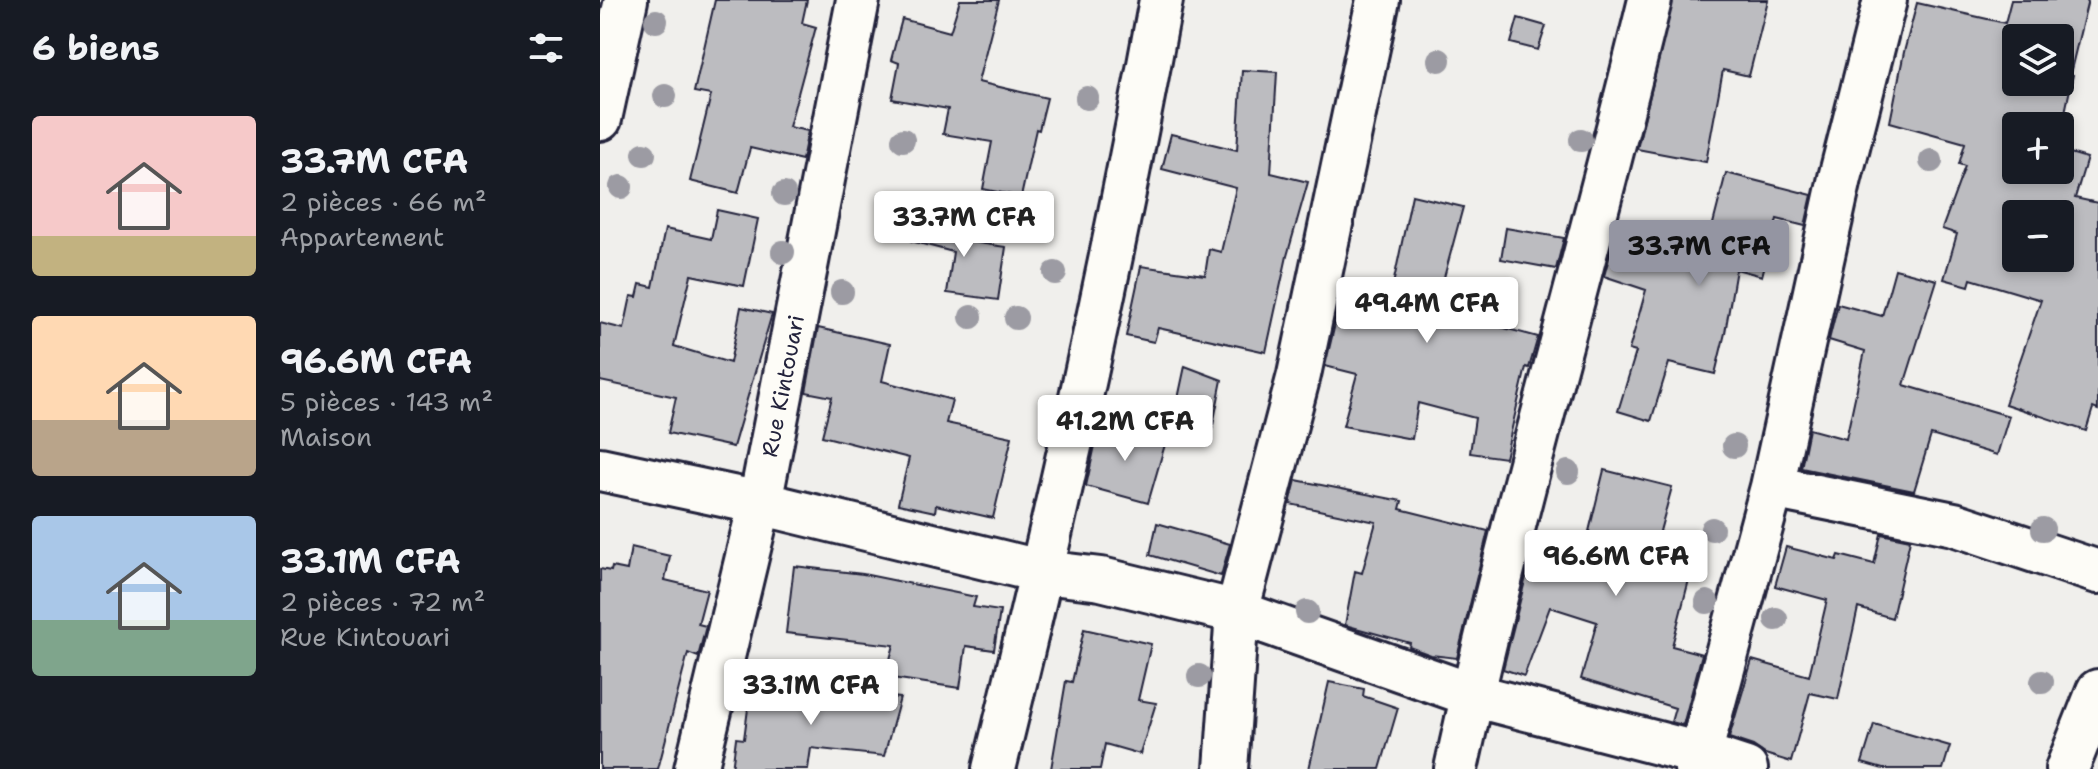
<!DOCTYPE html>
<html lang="fr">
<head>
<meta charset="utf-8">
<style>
  :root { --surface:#171b24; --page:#242831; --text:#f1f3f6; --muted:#9ea1a6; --accent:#9495a2 }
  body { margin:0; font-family:"Shantell Sans",sans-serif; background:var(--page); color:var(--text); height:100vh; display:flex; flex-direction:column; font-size:30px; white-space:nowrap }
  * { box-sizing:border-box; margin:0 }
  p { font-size:26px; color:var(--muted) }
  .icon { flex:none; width:44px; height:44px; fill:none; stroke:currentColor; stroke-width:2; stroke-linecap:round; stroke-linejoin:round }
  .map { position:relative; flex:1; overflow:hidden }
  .details { display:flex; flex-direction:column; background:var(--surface); width:600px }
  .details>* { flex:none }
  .fabs { position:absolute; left:1402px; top:24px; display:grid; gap:16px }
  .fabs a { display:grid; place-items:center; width:72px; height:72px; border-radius:8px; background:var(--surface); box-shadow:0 4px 12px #0003; font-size:40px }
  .price { position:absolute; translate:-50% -68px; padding:0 18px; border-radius:8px; background:#fff; color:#222; font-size:26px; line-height:52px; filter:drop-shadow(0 2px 4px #0008) }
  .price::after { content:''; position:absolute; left:50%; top:48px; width:24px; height:18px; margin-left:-12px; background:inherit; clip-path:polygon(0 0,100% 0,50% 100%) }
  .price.current { background:var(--accent); color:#111 }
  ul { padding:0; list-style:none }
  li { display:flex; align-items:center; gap:24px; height:200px; padding:0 32px }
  li span { display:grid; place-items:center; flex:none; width:224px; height:160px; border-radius:8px; color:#555 }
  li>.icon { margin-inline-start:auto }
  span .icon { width:96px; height:96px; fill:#fffc; stroke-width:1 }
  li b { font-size:34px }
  h2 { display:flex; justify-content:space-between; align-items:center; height:96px; padding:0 32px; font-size:34px }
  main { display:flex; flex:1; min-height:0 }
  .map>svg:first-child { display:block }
  .building { fill:#bcbcc0; stroke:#22223b; stroke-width:2; fill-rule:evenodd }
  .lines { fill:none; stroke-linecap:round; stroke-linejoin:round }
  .minor-casing { stroke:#22223b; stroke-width:48 }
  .minor { stroke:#fdfcf7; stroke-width:42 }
  .tree { fill:#9c9ba3 }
  .labels { text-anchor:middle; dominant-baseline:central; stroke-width:7; stroke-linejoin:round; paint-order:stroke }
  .street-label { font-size:22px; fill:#22223b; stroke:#fdfcf7 }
</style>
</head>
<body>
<main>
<section class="details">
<h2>6 biens<svg class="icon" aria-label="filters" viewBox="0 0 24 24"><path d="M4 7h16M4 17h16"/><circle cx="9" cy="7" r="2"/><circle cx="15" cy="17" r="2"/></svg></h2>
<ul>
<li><span style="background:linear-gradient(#f6c9c9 75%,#c2b280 0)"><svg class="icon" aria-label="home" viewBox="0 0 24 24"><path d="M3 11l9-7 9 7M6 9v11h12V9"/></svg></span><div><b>33.7M CFA</b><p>2 pièces · 66 m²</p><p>Appartement</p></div></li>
<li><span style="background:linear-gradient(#ffd9b3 65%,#b9a48a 0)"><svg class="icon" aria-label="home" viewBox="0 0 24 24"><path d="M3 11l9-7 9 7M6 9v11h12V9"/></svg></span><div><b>96.6M CFA</b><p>5 pièces · 143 m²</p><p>Maison</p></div></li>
<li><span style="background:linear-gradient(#a9c7e8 65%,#7fa58c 0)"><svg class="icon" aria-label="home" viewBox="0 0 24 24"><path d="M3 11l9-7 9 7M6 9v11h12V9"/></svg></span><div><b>33.1M CFA</b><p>2 pièces · 72 m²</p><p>Rue Kintouari</p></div></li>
</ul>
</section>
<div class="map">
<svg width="1498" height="769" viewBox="0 0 1498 769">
  <rect width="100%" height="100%" fill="#f0efec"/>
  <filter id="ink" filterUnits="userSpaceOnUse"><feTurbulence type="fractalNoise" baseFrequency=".0125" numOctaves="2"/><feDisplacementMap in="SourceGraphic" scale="16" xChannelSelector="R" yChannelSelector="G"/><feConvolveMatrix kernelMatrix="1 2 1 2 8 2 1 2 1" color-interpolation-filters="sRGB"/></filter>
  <g filter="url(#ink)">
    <path class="building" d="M115,0H207L202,23L216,27L189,127L208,131L202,160L150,148L138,193L90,181L111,95L94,92Z
      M360,0H399L378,82L447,98L439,130L436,129L421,197L383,189L392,142L343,134L348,109L292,99L299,63L291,60L302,19L350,32Z
      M1073,0H1168L1149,76L1123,70L1106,162L1037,149Z
      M1411,0H1488L1470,74L1473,75L1460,136V126H1416V170H1460V150L1487,158L1475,198L1498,203V410L1493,408L1486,431L1405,404L1441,300L1371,279L1369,286L1344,279L1357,234L1342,229L1365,166L1359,164L1365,143L1290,122L1304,52L1317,3L1405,23ZM1416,38H1460V82H1416ZM1416,214H1460V258H1416Z
      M918,18L946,26L938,50L911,43Z
      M642,70L677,72L671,173L708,182L687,256L666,352L558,328L554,342L526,336L541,266L605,275L609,249L621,252L636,188L562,169L571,134L637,150Z
      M1126,173L1212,195L1205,226L1177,219L1162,276L1136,269L1125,333L1115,374L1069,363L1051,421L1018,411L1036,352L1029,350L1046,290L1004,276L1012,247L1068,266L1101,271Z
      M812,195L863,207L842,285L845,286L841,311L938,337L929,368L926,367L905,458L870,453L875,418L818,403L812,439L743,426L757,374L725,366L739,307L746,284L791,294Z
      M117,210L158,219L144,286L91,275L74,346L130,363L141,307L172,314L133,447L68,433L76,397L0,381V323L24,329L31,296L37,297L40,284L53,287L65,229L111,239Z
      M317,216L368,229L364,241L406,247L398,300L347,293L353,252L311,241Z
      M906,228L964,238L956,269L901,259Z
      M1295,269L1337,280L1304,385L1409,416L1397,455L1331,435L1314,491L1201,468L1209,429L1246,439L1265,351L1229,340L1238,304L1282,316Z
      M218,328L290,344L282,381L352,400L346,423L412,437L393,518L336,505L335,512L298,504L309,458L222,436L232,397L206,392Z
      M585,366L622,380L609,445L570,436Z
      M500,423L566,441L548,503L486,486Z
      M1004,470L1072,487L1053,557L1092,568L1072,646L1102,654L1083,725L1071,722L1075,708L981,679L997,622L950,607L924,676L903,669L935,541L984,552Z
      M696,480L802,501L800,509L888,531L857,658L831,655L809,647L810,643L745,625L755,571L762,573L776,522L690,504Z
      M557,523L630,544L621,576L550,555Z
      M1281,534L1310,540L1292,618L1258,608L1238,699L1210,693L1191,762L1165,754L1153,746L1129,738L1152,660L1209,676L1227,600L1175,586L1186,547L1237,560L1239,555L1274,564Z
      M31,547L70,556L65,580L107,590L98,624L106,626L98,657L88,653L58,769H0V569L11,571L12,567L27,570Z
      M194,566L263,574L376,597L373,607L400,611L394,650L366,646L360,688L285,677L294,645L186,633Z
      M484,629L551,644L538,700L556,703L540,754L505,744L500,769H451L466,681L472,682Z
      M729,682L764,689L763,696L798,708L780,769H709Z
      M151,686L229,695L230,691L300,698L284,756L211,748L208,769H132L136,738L144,739Z
      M1274,724L1350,746L1343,769H1283L1262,763Z"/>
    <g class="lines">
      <g class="minor-casing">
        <path id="minor" d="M0,119L26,0
          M0,469L160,503L443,572L501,579L637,612L872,695L1100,754L1146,769
          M1172,487L1354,524L1498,572
          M96,769L160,503L258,0
          M394,769C457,514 514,258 561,0
          M626,769L637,612L699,375L778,0
          M856,769C912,511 988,257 1050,0
          M1096,769L1172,487L1240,178L1285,0
          M1467,769L1498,691"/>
      </g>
      <use href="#minor" class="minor"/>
    </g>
    <g class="tree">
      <circle cx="56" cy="21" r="12"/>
      <circle cx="839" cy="60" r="12"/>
      <circle cx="65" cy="96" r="12"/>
      <circle cx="487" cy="98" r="12"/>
      <circle cx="303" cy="140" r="12"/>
      <circle cx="981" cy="140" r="12"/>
      <circle cx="44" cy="154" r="12"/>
      <circle cx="1331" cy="161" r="12"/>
      <circle cx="21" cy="187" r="12"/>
      <circle cx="184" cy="194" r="12"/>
      <circle cx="183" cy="252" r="12"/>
      <circle cx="455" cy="273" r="12"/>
      <circle cx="242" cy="292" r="12"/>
      <circle cx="371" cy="317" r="12"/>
      <circle cx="416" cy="318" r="12"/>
      <circle cx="1134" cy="446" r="12"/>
      <circle cx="968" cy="472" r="12"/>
      <circle cx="1112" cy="529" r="12"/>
      <circle cx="1443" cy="529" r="12"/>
      <circle cx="1107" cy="602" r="12"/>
      <circle cx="707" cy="612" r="12"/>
      <circle cx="1176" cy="619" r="12"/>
      <circle cx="599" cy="676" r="12"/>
      <circle cx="1442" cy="682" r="12"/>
    </g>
  </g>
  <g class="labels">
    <g class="street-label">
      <text transform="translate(183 386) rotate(-79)">Rue Kintouari</text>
    </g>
  </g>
</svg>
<div class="fabs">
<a><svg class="icon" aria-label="layers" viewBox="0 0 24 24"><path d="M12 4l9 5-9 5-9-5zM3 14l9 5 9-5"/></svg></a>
<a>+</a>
<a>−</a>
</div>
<b class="price" style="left:364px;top:259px">33.7M CFA</b>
<b class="price current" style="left:1099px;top:288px">33.7M CFA</b>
<b class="price" style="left:827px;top:345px">49.4M CFA</b>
<b class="price" style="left:525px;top:463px">41.2M CFA</b>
<b class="price" style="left:1016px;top:598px">96.6M CFA</b>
<b class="price" style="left:211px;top:727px">33.1M CFA</b>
</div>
</main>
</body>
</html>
